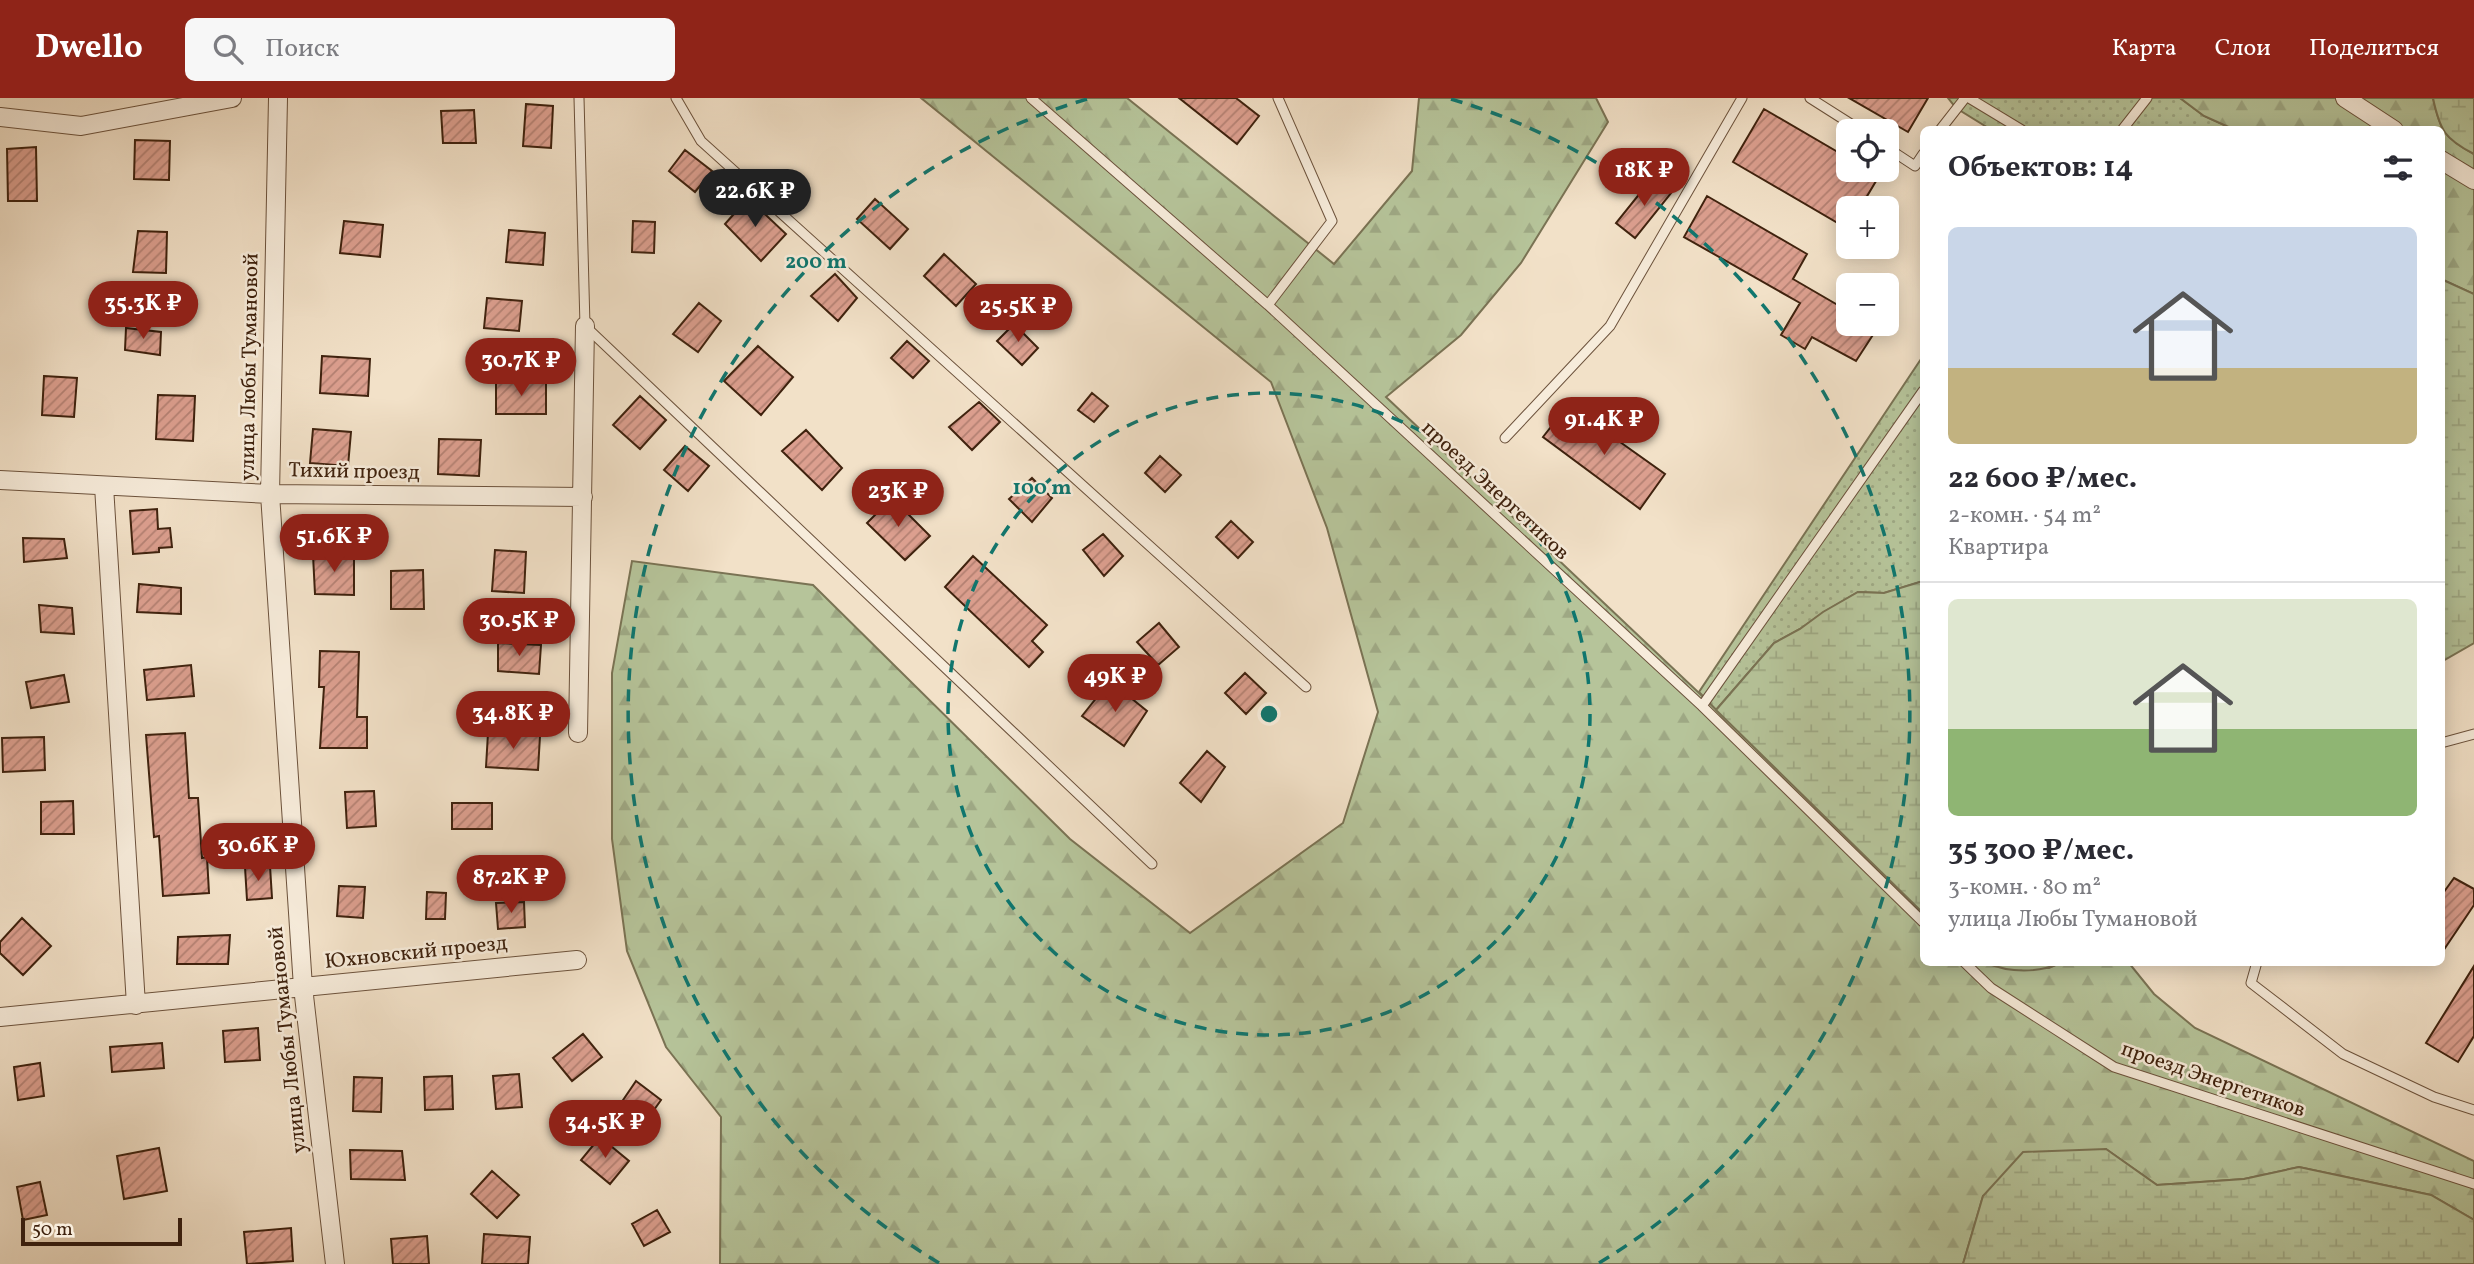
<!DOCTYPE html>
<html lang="ru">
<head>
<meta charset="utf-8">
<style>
  :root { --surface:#fff; --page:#f7f7f7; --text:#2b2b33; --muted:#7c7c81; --line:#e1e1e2; --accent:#8f2418 }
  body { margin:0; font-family:Vollkorn,serif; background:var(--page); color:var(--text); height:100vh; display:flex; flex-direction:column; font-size:26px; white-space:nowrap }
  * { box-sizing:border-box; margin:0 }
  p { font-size:23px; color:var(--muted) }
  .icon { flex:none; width:38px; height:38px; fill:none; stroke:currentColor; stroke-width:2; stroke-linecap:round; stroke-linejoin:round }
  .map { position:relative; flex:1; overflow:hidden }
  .panel { position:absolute; left:1920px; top:28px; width:525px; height:840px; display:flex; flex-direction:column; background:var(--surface); border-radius:10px; box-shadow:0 4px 18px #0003 }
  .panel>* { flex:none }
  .buttons { position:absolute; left:1836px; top:21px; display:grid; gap:14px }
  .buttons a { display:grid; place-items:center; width:63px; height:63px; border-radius:10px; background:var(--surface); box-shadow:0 4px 18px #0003; font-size:35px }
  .scale { position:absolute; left:21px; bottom:18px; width:161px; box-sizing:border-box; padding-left:7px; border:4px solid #3f220e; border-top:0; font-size:19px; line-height:24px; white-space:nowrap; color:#3f220e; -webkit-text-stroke:5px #f7ecdb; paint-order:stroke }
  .price { position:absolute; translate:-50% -60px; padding:0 16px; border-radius:24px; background:var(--accent); color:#fff; font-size:23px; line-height:46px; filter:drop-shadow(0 2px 4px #0008) }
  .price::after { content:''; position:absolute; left:50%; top:42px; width:21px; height:16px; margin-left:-10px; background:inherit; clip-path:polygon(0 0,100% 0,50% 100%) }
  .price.selected { background:#222; color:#fff }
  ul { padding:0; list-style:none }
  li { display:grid; align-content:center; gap:14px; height:371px; padding:0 28px }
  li+li { border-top:2px solid var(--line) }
  li span { display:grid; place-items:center; height:217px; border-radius:10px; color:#555 }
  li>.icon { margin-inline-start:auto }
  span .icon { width:126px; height:126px; fill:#fffc; stroke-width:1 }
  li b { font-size:30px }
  h2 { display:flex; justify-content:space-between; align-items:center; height:84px; padding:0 28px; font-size:30px }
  header { display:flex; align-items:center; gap:42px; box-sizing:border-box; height:98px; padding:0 35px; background:var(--accent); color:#fff }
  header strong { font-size:33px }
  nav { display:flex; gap:38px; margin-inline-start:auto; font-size:24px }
  .search { width:490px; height:63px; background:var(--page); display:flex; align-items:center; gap:18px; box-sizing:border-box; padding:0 24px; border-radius:10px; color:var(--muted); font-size:26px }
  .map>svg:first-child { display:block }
  .grass { fill:url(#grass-dots); stroke:#7a7354; stroke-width:2 }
  .forest { fill:url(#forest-firs); stroke:#7a7354; stroke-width:2 }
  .wetland { fill:url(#wetland-marsh); stroke:#7a7354; stroke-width:2 }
  .building { fill:url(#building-hatch); stroke:#3f220e; stroke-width:2 }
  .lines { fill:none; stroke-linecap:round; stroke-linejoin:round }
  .lane-casing { stroke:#6c523c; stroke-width:11 }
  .street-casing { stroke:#6c523c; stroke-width:20 }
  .lane { stroke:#f7ecdb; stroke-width:9 }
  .street { stroke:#f7ecdb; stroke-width:18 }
  .ring { fill:none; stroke:#0f766e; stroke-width:3.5; stroke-dasharray:12 9 }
  .labels { text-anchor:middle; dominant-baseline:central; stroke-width:5; stroke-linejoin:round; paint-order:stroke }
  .street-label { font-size:21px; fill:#3f220e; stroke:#f7ecdb }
  .centre { fill:#0f766e; stroke:#f7ecdb; stroke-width:3.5 }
  .ring-label { font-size:21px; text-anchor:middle; font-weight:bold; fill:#0f766e; stroke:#f7ecdb; stroke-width:5; stroke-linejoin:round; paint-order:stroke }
</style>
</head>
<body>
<header>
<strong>Dwello</strong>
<div class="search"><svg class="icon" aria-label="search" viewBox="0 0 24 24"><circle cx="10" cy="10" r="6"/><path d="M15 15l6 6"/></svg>Поиск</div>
<nav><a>Карта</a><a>Слои</a><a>Поделиться</a></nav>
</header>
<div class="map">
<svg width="2474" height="1166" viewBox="0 0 2474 1166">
  <defs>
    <pattern id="grass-dots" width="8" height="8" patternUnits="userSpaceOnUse" patternTransform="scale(1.75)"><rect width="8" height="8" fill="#b6c49a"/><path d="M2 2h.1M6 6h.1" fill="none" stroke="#9ea884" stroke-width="1.8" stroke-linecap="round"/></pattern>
    <pattern id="forest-firs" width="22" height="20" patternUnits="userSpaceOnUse" patternTransform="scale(1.75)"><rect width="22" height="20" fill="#b6c49a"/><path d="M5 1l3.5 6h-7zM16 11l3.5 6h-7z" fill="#9ea884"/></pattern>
    <pattern id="wetland-marsh" width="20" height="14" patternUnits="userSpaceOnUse" patternTransform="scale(1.75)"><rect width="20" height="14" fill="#b6c49a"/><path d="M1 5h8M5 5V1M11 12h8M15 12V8" fill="none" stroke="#9ea884"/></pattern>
    <pattern id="building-hatch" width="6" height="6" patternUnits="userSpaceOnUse" patternTransform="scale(1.75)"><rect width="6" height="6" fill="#dc9f8f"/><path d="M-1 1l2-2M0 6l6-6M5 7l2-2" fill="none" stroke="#b48173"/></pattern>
  </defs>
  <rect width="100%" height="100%" fill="#f2e1c8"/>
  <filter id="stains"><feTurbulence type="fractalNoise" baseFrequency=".00286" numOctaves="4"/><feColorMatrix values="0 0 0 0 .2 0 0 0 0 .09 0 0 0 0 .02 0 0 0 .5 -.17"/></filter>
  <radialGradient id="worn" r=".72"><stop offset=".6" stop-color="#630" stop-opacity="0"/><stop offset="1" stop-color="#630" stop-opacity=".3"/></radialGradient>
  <path class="grass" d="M1948,0H2180L2204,18L2233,31H1990L1956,10Z
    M1923,258V483L1884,495L1858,494L1824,514L1800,531L1774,545L1716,612L1699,594Z"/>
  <path class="forest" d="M921,0H1127L1334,166L1412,73L1419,0H1596L1608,24L1521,165L1461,237L1386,299L1698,594L1923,815V864L1987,865L1991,867L2049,870L2060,865H2129L2154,896L2195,930L2474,1063V1122L2431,1097L2299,1069L2244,1081L2157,1087L2106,1051L1983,1098L1963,1166H720L721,1019L666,949L627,853L612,741V575L632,463L813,487L1070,741L1190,835L1343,725L1378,614L1327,430L1271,284Z
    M2180,0H2433C2440,33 2445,41 2474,56V196L2441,181V32L2233,31L2204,18Z"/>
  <path class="wetland" d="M2433,0H2474V56C2445,41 2440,33 2433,0Z
    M2441,181L2474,196V545L2441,564Z
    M1923,483V815L1716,612L1774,545L1800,531L1823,514L1858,494L1884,495Z
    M1987,865L2060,864V865C2039,875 2009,875 1987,865Z
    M2106,1051L2157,1087L2244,1081L2299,1069L2431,1097L2474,1122V1166H1963L1983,1098L2023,1054Z"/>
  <path class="building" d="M1179,0H1236L1259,18L1237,46Z
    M1849,0H1928L1908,34Z
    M526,6L553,8L551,50L523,48Z
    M1764,11L1848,60V72H1869L1879,78L1860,110H1848V131L1733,64Z
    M474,12L476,45H443L441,13Z
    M135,42L170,43L169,82L134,81Z
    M36,49L37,103H8L7,51Z
    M685,52L712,73L695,94L669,73Z
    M1653,79L1671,95L1635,140L1616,125Z
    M1707,98L1807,156L1793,181L1848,213V226H1880L1856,263L1812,239L1805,251L1781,237L1800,205L1684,139Z
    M748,100L786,136L761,163L725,126Z
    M875,101L908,131L890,151L857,121Z
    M344,123L383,127L380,159L340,155Z
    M633,123L655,124L654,155L632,154Z
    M509,132L545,135L543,167L506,164Z
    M138,133L167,134L166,175L133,174Z
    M944,156L976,186L956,208L924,178Z
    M835,176L857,200L838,223L811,198Z
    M487,200L522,203L519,233L484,230Z
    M699,205L721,223L698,254L673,236Z
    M1014,226L1038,250L1022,267L997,243Z
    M126,230L161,234L160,257L125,252Z
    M907,243L929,263L913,280L891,260Z
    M758,248L793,279L761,317L724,283Z
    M322,258L370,261L368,298L320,295Z
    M44,278L77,280L74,319L42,317Z
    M496,285H546V316H496Z
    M1092,295L1108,308L1094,324L1078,312Z
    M158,297L195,298L193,343L156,341Z
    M640,298L666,322L640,351L613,327Z
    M979,304L1000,324L972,352L949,329Z
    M1568,307L1665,376L1640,411L1543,339Z
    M313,331L351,334L348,368L310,365Z
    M806,332L842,370L822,392L782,353Z
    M439,341L481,342L479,378L438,376Z
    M685,348L709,368L688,393L664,372Z
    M1160,358L1181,377L1165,394L1145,375Z
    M1032,380L1052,400L1032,424L1009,401Z
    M892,400L930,438L905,462L867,425Z
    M157,411L158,431L170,430L172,449L159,450V454L133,456L130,413Z
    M1231,423L1253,444L1238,460L1216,439Z
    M1103,436L1123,458L1104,478L1083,452Z
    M23,440L64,441L67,460L24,464Z
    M495,452L526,454L524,495L492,493Z
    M354,454V497L315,496L313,457Z
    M973,458L1047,527L1032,543L1043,554L1029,569L945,489Z
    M423,472L424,511H391V473Z
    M139,486L181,490V516L137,514Z
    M39,507L72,510L74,536L41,534Z
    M1159,525L1179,549L1158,567L1137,544Z
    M498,545L541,547L539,576L498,573Z
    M320,553L359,554L357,619H367V650H320L324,589H319Z
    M191,567L194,598L147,602L144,572Z
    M1245,575L1266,595L1246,616L1225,595Z
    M64,577L69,604L31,610L26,584Z
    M1110,583L1147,613L1124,648L1082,618Z
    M185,635L189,700H198L202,760L207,759L209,795L163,798L159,738L154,739L146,637Z
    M488,635L540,638L538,672L486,669Z
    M44,639L45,672L3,674L2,640Z
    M1207,653L1225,669L1201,704L1180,685Z
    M374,693L376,728L347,730L345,694Z
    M73,703L74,736H41V704Z
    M452,705H492V731H452Z
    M270,768L272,800L247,802L245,769Z
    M2454,780L2474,791V807L2441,856V798Z
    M339,788L365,789L363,820L337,818Z
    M427,794L446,795L445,821H426Z
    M524,804L525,829L498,831L496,805Z
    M22,820L51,848L23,877L0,855V844Z
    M230,837L228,866H177L178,839Z
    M2474,868V938L2458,964L2426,945Z
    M258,930L260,962L225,964L223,933Z
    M583,936L602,959L572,983L553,960Z
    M162,945L164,970L112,974L110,949Z
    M40,965L44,998L18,1002L14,969Z
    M519,976L522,1009L496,1011L493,978Z
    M452,978L453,1011L425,1012L424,979Z
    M354,979L382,980L381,1014L353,1013Z
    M636,983L661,1002L644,1026L619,1008Z
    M600,1039L629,1063L610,1086L581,1062Z
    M159,1050L167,1093L124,1101L117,1058Z
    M350,1052L402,1053L405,1082L351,1081Z
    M492,1073L519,1097L497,1120L471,1096Z
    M40,1084L47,1117L23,1122L17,1089Z
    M657,1112L670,1134L644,1148L632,1126Z
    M291,1130L293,1163L247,1166L244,1134Z
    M484,1136L530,1139L528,1166H482Z
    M427,1138L429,1166H393L391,1141Z"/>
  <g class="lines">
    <g class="lane-casing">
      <path id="lane" d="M579,0L585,228L1152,766
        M676,0L701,43L1306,589
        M1031,0L1268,207L1702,608L1923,824
        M1810,0L1862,33
        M1969,0L2022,32
        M1940,32L1965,0
        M2122,32L2147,0
        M1886,49L1915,68L1923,56
        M1268,207L1332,123L1278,0
        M1505,340L1610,228L1742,0
        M1702,608L1923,293
        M2441,645L2474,636
        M1964,864L1991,890L2114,969L2474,1086
        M2257,864L2251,885L2343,956L2434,999L2474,1012"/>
    </g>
    <g class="street-casing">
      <path id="street" d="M278,0L270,396L303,889L335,1166
        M2345,0L2394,32
        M0,19L81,28L232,0
        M2441,62L2474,82
        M0,382L270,396L583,399
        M104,388L136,907
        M578,635L585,228
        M0,919L577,862"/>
    </g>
    <use href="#lane" class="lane"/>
    <use href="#street" class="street"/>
  </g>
  <g class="ring">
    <circle cx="1269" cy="616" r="321"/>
    <path d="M939 1165A641 641 0 0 1 1087 1M1451 1A641 641 0 0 1 1599 1165"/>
  </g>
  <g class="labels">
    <g class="street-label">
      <text transform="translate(250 269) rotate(-89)">улица Любы Тумановой</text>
      <text transform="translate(354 374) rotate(1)">Тихий проезд</text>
      <text transform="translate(1495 393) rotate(43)">проезд Энергетиков</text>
      <text transform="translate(416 855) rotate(-6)">Юхновский проезд</text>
      <text transform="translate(288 942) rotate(-96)">улица Любы Тумановой</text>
      <text transform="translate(2213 982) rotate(19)">проезд Энергетиков</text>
    </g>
  </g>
  <circle cx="1269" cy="616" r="10" class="centre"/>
  <g class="ring-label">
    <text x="816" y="170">200 m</text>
    <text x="1042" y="396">100 m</text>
  </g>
  <rect width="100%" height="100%" filter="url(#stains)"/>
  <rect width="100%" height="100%" fill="url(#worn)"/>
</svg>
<div class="buttons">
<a><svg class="icon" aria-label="locate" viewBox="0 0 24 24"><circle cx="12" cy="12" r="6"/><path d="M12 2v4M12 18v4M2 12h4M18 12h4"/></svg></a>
<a>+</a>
<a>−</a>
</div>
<div class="scale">50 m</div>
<b class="price" style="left:1644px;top:110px">18K ₽</b>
<b class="price selected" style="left:755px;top:131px">22.6K ₽</b>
<b class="price" style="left:143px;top:243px">35.3K ₽</b>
<b class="price" style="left:1018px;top:246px">25.5K ₽</b>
<b class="price" style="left:521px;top:300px">30.7K ₽</b>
<b class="price" style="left:1604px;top:359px">91.4K ₽</b>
<b class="price" style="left:898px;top:431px">23K ₽</b>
<b class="price" style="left:334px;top:476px">51.6K ₽</b>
<b class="price" style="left:519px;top:560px">30.5K ₽</b>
<b class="price" style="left:1115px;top:616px">49K ₽</b>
<b class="price" style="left:513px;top:653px">34.8K ₽</b>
<b class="price" style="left:258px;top:785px">30.6K ₽</b>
<b class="price" style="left:511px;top:817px">87.2K ₽</b>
<b class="price" style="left:605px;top:1062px">34.5K ₽</b>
<section class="panel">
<h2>Объектов: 14<svg class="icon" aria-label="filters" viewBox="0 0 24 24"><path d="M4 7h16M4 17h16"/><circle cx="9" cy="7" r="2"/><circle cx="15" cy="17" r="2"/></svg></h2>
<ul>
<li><span style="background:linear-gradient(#c9d6e8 65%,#c2b280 0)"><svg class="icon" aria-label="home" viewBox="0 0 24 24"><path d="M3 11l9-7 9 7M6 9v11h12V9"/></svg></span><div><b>22 600 ₽/мес.</b><p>2-комн. · 54 m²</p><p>Квартира</p></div></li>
<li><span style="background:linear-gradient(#dfe7d0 60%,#8fb573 0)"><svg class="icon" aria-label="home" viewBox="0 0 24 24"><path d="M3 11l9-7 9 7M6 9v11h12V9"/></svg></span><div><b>35 300 ₽/мес.</b><p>3-комн. · 80 m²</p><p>улица Любы Тумановой</p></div></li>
</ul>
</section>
</div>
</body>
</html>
